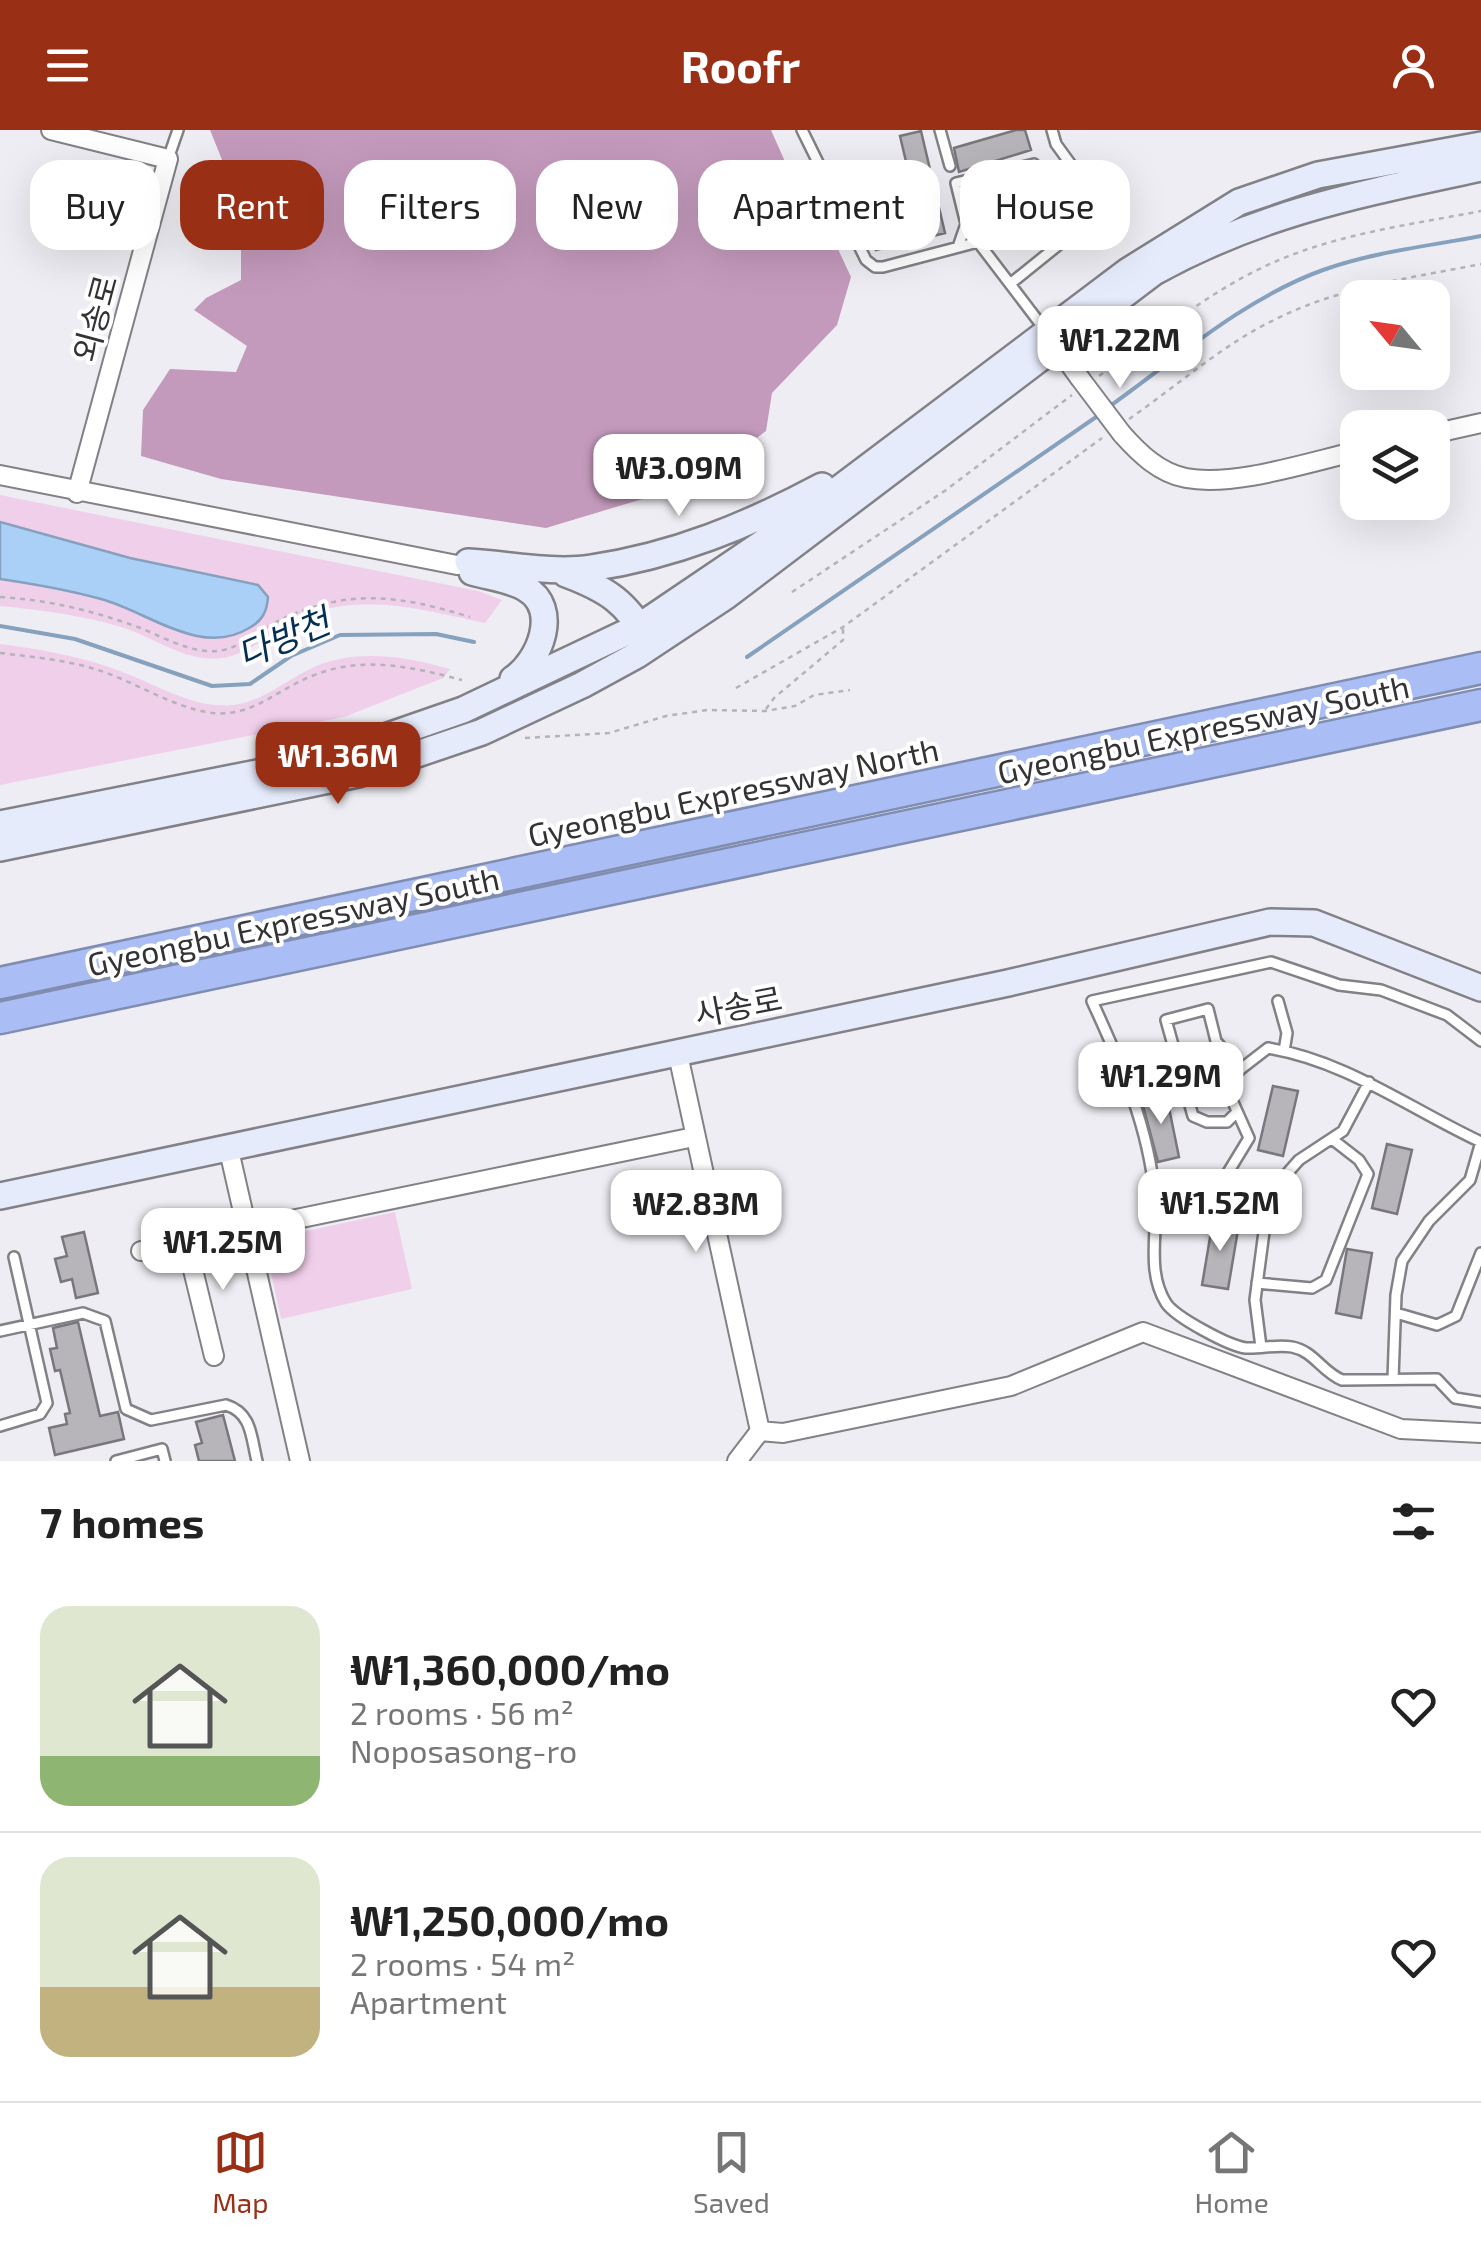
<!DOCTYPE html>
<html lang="en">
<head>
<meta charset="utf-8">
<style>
  :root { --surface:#fff; --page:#f6f6f6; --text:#222; --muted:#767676; --line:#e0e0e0; --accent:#993016 }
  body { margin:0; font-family:"Exo 2","Noto Sans KR",sans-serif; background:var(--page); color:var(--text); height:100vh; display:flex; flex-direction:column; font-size:38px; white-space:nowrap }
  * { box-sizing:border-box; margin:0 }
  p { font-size:32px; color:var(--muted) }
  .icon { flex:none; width:55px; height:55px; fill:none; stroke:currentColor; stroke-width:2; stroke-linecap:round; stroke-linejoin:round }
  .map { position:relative; height:1331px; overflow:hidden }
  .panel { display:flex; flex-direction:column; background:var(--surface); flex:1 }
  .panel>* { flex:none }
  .hud { position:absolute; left:30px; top:30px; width:1422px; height:90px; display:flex; gap:20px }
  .needle { width:65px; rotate:299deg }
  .buttons { position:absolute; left:1340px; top:150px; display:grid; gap:20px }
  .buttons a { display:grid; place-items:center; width:110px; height:110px; border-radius:20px; background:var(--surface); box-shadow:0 10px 40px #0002; font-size:50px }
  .price { position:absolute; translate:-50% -85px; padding:0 22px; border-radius:20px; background:#fff; color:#222; font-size:32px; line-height:65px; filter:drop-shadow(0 2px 5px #0008) }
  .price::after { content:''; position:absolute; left:50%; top:60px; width:30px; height:22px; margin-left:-15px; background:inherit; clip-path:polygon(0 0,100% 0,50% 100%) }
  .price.active { background:var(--accent); color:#fff }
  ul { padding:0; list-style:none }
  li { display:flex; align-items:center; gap:30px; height:250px; padding:0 40px }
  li+li { border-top:2px solid var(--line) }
  li span { display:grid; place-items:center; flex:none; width:280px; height:200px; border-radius:30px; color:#555 }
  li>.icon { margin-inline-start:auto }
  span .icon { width:120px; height:120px; fill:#fffc; stroke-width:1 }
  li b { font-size:42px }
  h2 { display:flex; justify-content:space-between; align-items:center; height:120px; padding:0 40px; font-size:42px }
  .pill { padding:0 35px; border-radius:30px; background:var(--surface); box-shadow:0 10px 40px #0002; font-size:35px; line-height:90px }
  .pill.active { background:var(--accent); color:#fff }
  header { display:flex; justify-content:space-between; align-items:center; height:130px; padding:0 40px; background:var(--accent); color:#fff; font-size:45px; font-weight:700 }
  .dock { display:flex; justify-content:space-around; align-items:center; height:140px; border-top:2px solid var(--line); background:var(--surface); font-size:28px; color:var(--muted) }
  .dock a { display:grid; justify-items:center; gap:5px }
  .dock .active { color:var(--accent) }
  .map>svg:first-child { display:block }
  .green { fill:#f0cfea }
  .forest { fill:#c49abc }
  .water { fill:#aad0f7; stroke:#86a1bd; stroke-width:2.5 }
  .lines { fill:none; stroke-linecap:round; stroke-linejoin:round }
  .stream { stroke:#86a1bd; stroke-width:4 }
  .building { fill:#b7b5b9; stroke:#7a777c; stroke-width:2.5 }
  .service-casing { stroke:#818186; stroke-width:14 }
  .minor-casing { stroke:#818186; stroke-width:22 }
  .secondary-casing { stroke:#818186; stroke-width:30 }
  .motorway-casing { stroke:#808db1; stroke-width:35 }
  .path { stroke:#b4b3b8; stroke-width:2.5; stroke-dasharray:5 5; stroke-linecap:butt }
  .service { stroke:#fff; stroke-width:9 }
  .minor { stroke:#fff; stroke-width:18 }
  .secondary { stroke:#e6ebfc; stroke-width:25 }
  .motorway { stroke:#aabdf4; stroke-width:30 }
  .minor-bridge-casing { stroke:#818186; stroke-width:22; stroke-linecap:butt }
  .minor-bridge { stroke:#fff; stroke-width:18 }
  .labels { text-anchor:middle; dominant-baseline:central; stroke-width:8; stroke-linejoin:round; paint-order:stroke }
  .street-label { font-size:32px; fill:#333335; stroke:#fff }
  .water-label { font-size:35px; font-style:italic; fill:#022f52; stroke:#fff }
</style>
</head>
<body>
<header><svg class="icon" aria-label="menu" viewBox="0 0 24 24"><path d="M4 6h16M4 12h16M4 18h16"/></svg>Roofr<svg class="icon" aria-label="person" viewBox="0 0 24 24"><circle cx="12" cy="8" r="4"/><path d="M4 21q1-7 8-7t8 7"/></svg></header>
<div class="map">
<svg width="1481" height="1331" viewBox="0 0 1481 1331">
  <rect width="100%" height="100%" fill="#eeedf3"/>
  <path class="green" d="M0,365L478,461L502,470L485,493C427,481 362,461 304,487C282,497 245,526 222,528C186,533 154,507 121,497C81,485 41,480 0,476Z
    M0,514C40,519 83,527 120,541C150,552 183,572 215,575C252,579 276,557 306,541C350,517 405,526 450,539L443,548L344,587L0,655Z
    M395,1082L412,1159L281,1189L266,1118L274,1108Z"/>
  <path class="forest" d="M210,0H771L810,88L831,104L851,147L837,195L772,263L766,301L699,352L546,398L221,349L141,326L143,280L170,239L236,242L247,216L194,180L206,168L241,150V77Z"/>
  <path class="water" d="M0,392L130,428L258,455L268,467C267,482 262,491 249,498C201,528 147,481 101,469C68,460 34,454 0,449Z"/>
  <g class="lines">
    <path class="stream" d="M1110,276C1177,228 1245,168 1323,140C1373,122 1429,116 1481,106
      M0,496L75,509L212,556L250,554L291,526L340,505L436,504L474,512
      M747,527L1099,285"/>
  </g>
  <path class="building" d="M1016,0H1025L1031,20L959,42L954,18Z
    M921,1L945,103L876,120L871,98L907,89L904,55L911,53L900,6Z
    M1063,58L1071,88L1006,106L1002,92L1046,78L1051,72L1049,62Z
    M1273,956L1298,961L1283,1026L1258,1020Z
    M1166,963L1179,1027L1158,1032L1141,968Z
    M1387,1014L1412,1020L1397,1084L1372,1078Z
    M1213,1090L1239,1094L1228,1159L1202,1155Z
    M84,1102L98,1163L76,1168L72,1149L61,1152L55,1129L67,1126L62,1107Z
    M1347,1119L1372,1123L1361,1188L1336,1183Z
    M78,1192L100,1286L118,1282L124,1309L55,1325L49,1298L67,1294L65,1284L70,1283L60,1240L55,1241L50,1219L57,1218L53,1198Z
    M223,1285L235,1331H199L195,1315L202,1313L196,1292Z"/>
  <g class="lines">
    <g class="service-casing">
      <path id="service" d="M802,0L866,130L875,137H883L978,112L1045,200
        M940,0L950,36
        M168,29L178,0
        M966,94L956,53L1034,34L1043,71L984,89
        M958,117L966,94L984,89L989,100L978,112
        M1010,154L1092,88L1099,73L1056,14L1052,0
        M1278,871L1287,903L1284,921
        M1481,911L1447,885L1381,860L1339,855L1271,832L1092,871C1121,934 1149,997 1155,1068C1158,1103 1146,1141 1166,1173C1175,1187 1229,1216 1246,1218C1261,1219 1277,1214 1292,1217C1314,1221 1322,1242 1342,1250L1437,1249L1455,1268L1481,1272
        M1237,982L1227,992H1207L1193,986L1166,890L1208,879L1216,911L1240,940
        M1155,1095L1207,1077L1249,1008L1224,952L1268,918C1347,931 1410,979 1481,1012L1470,1050L1429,1091L1402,1131L1396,1165L1393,1249
        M1257,1153L1312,1158L1326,1150L1368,1044L1359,1030L1332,1009
        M1396,1183L1437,1195L1456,1186L1481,1123
        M0,1201L83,1183L105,1191L126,1279L151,1290L226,1275C252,1283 251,1307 257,1331
        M1261,1217L1255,1170L1269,1064L1299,1030L1343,1001L1369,952
        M0,1296L40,1284L47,1273L14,1127
        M116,1331L162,1319L165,1331"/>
    </g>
    <g class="minor-casing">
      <path id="minor" d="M51,0L168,29L77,363
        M1050,207L1079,247
        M1122,304C1139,323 1159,343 1186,348C1235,357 1309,332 1358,321
        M1432,304L1481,293
        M0,345L457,435
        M677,920L760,1301L737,1331
        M228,1016L300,1331
        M186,1111L214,1226
        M141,1121L694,1007
        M760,1301L783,1303L1011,1256L1143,1202L1401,1299L1481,1303"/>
    </g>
    <g class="secondary-casing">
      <path id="secondary" d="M468,432C507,434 553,444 591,438C674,426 749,395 822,356
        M472,442C488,447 510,449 525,458C561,478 540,531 513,549
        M566,444C609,460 625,472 649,510
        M0,694L262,642L365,614L463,580L640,496L807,383L1128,141L1239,72L1318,45L1481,15
        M0,718L358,644L482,602L582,555L637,525L726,466L1154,142C1263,82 1361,64 1481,38
        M0,1066L1008,853L1270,792L1314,793L1481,858"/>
    </g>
    <g class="motorway-casing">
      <path id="motorway" d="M0,853L1481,538
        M0,888L1481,575"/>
    </g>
    <path class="path" d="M1099,246C1158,205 1212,158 1279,130C1343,103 1414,94 1481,81
      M1129,289C1177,256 1222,215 1274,190C1339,157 1411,148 1481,134
      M792,462L946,360L1072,265
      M0,467C48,470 90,480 135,496C157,504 184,520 207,521C236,524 259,500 284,488C351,458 402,466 470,487
      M0,523C33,527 67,530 98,540C136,552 173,578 213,583C253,587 278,559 312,546C362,525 412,537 462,550
      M736,558L843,497L1102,308
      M766,579L774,568L843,510V497
      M525,608L609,603L666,586L707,580L765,581L795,576L814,565L850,560"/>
    <use href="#service" class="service"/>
    <use href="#minor" class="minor"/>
    <use href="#secondary" class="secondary"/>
    <use href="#motorway" class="motorway"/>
    <g class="minor-bridge-casing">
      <path id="minor-bridge" d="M1079,247L1122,304"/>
    </g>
    <use href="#minor-bridge" class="minor-bridge"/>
  </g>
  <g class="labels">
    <g class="street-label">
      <text transform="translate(94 188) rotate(-75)">외송로</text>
      <text transform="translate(1203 598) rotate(-12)">Gyeongbu Expressway South</text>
      <text transform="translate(733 661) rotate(-12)">Gyeongbu Expressway North</text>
      <text transform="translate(293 790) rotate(-12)">Gyeongbu Expressway South</text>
      <text transform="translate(738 875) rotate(-11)">사송로</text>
    </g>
    <g class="water-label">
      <text transform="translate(283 507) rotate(-23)">다방천</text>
    </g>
  </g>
</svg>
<div class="buttons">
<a><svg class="needle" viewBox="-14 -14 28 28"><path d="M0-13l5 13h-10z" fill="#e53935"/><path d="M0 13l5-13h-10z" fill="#767676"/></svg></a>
<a><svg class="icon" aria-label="layers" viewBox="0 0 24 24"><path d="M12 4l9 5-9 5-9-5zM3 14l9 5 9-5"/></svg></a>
</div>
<b class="price" style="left:1120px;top:261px">₩1.22M</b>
<b class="price" style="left:679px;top:389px">₩3.09M</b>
<b class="price active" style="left:338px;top:677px">₩1.36M</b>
<b class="price" style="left:1161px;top:997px">₩1.29M</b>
<b class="price" style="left:1220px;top:1124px">₩1.52M</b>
<b class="price" style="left:696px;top:1125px">₩2.83M</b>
<b class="price" style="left:223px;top:1163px">₩1.25M</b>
<div class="hud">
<a class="pill">Buy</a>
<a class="pill active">Rent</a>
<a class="pill">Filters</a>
<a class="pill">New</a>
<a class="pill">Apartment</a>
<a class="pill">House</a>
</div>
</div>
<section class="panel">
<h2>7 homes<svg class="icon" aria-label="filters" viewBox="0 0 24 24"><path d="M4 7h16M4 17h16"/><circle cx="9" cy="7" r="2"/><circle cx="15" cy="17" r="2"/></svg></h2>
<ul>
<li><span style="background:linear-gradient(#dfe7d0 75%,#8fb573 0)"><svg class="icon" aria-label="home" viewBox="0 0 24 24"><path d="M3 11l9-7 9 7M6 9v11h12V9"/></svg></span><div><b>₩1,360,000/mo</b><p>2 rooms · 56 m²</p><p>Noposasong-ro</p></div><svg class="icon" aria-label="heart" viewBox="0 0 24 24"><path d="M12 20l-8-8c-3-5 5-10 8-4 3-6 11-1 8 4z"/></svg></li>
<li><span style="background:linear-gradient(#dfe7d0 65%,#c2b280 0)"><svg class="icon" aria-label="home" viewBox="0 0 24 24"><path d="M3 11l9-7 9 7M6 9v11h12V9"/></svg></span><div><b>₩1,250,000/mo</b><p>2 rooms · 54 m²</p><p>Apartment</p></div><svg class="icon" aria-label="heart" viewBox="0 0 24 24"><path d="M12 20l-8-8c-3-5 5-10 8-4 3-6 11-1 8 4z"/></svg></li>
</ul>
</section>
<nav class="dock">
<a class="active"><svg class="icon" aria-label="map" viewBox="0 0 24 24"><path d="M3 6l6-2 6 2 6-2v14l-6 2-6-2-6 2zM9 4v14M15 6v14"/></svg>Map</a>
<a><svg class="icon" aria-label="saved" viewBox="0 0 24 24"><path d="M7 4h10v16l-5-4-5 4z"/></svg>Saved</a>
<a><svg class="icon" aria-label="home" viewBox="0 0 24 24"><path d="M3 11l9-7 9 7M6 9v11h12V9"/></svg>Home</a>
</nav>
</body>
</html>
